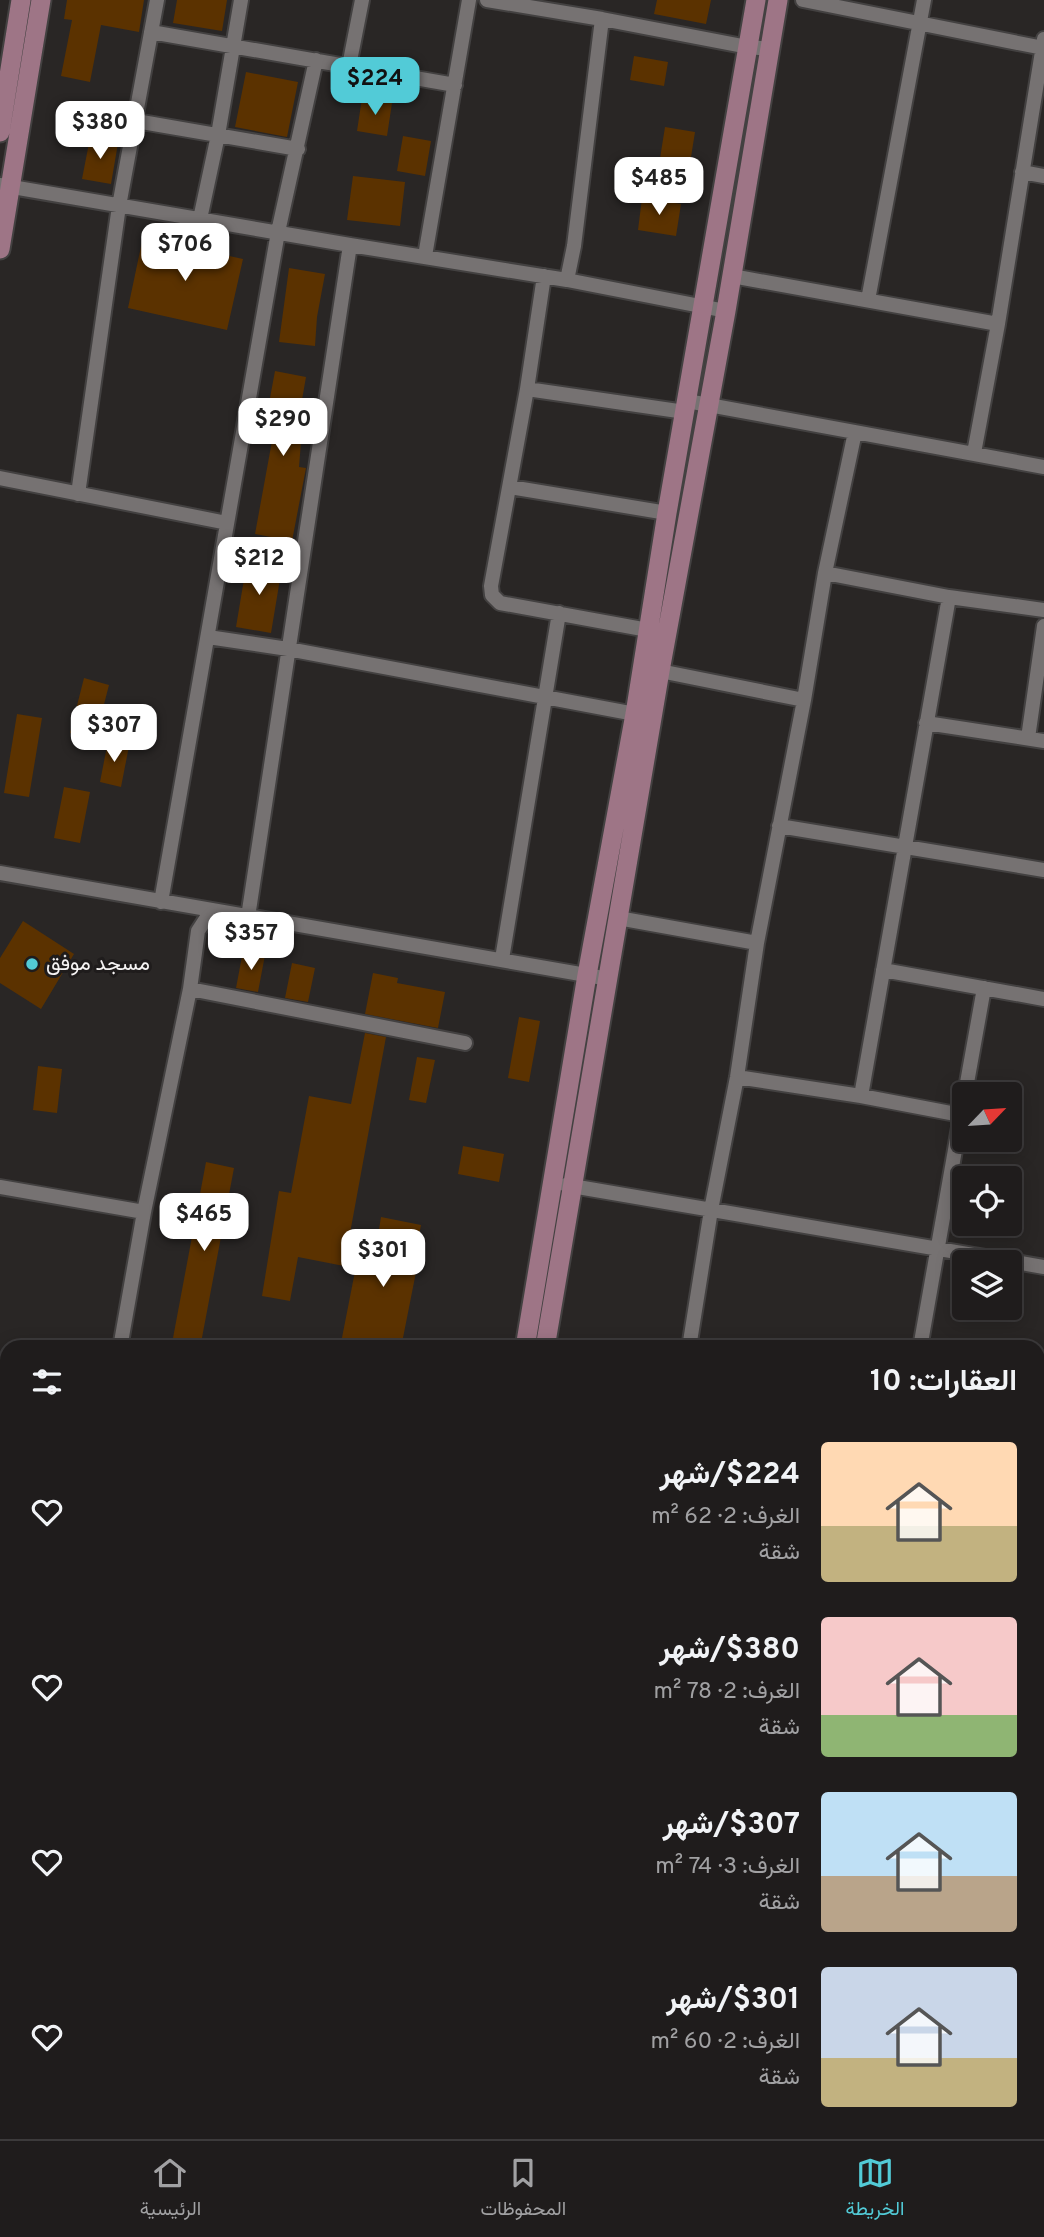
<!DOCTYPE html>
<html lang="ar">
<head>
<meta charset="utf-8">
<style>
  :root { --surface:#1f1c1c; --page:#2c2929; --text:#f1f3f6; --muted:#a1a1a3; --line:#3c3a3b; --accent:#52cbd7 }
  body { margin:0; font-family:Overpass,Vazirmatn,sans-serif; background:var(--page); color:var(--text); direction:rtl; height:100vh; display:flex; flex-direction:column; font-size:26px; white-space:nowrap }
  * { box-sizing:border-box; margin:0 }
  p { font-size:23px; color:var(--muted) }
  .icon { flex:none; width:38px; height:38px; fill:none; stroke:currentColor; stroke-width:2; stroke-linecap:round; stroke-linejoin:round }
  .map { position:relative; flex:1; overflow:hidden; direction:ltr }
  .panel { position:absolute; left:0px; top:1340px; width:1045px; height:800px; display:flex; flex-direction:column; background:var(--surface); border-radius:21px 21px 0 0; box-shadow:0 4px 18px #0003,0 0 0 2px var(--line); direction:rtl }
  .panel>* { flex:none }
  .needle { width:46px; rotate:65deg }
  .tools { position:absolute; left:952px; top:1082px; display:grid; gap:14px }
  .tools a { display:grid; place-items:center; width:70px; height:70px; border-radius:7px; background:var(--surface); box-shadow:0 4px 18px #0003,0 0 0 2px var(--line); font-size:35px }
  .price { position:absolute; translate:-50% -60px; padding:0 16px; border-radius:14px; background:#fff; color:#222; font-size:23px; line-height:46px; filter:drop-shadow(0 2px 4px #0008) }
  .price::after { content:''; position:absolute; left:50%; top:42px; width:21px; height:16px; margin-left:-10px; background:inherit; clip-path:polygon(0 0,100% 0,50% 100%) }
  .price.selected { background:var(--accent); color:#111 }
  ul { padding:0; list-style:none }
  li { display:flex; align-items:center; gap:21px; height:175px; padding:0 28px }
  li span { display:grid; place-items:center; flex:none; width:196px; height:140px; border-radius:7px; color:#555 }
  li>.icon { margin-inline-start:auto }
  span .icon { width:84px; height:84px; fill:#fffc; stroke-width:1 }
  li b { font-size:30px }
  h2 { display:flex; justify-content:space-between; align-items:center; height:84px; padding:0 28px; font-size:30px }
  .tabs { display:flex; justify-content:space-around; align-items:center; height:98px; border-top:2px solid var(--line); background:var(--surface); font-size:19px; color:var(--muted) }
  .tabs a { display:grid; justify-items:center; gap:4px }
  .tabs .selected { color:var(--accent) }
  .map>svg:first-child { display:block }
  .building { fill:#5b3200 }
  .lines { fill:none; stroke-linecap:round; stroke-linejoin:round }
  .street-casing { stroke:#434141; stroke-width:18 }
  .secondary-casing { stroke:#434141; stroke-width:23 }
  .street { stroke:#767272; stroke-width:14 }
  .secondary { stroke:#9e7586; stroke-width:19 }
  .poi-dot { fill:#52cbd7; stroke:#1f1c1c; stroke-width:2.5 }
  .labels { text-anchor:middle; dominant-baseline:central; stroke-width:6; stroke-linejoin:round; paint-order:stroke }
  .poi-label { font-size:21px; fill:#f6f4f4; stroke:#1f1c1c; text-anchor:start }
</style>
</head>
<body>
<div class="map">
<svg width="1044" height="2139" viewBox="0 0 1044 2139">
  <rect width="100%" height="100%" fill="#292625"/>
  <path class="building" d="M67,0H144L139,32L101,25L90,82L61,76L72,20L64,19Z
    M177,0H227L222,31L173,23Z
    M657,0H711L706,24L654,14Z
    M634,56L668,62L664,86L630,80Z
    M246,72L298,82L287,137L235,127Z
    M362,98L392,103L387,136L357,131Z
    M665,127L695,132L688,176L658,171Z
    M403,136L431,141L425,176L397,171Z
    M90,138L118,143L111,184L82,179Z
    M353,176L405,182L400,226L347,220Z
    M642,198L681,204L676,236L638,230Z
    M143,237L243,259L227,330L128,308Z
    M289,268L325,274L317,317L315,346L279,342Z
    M275,371L306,377L299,417H303L299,467L306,468L292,541L255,534L272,441L262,440L264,414H267Z
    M247,561L282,567L271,633L236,627Z
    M84,678L109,685L95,739L70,733Z
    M17,714L42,718L29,797L4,793Z
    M108,741L129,746L121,787L100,782Z
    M64,787L90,792L80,843L54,838Z
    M23,921L74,954L41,1009L0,983V958Z
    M243,951L265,955L258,992L236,988Z
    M292,963L315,968L308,1002L285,998Z
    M373,973L398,978L397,983L445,992L438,1028L365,1014Z
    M519,1017L540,1021L529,1082L508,1078Z
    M365,1033L386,1037L344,1266L298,1257L290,1301L262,1296L279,1191L291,1193L309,1096L351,1104Z
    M417,1057L435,1060L426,1103L409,1100Z
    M38,1066L62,1069L57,1113L33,1110Z
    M463,1146L504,1154L499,1182L458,1174Z
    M206,1162L234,1168L201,1343L173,1338Z
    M381,1217L421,1225L413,1266L417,1267L401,1348H340L358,1256L374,1259Z"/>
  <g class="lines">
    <g class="street-casing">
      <path id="street" d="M487,0L602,19L748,47L771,49
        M803,0L1043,48
        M151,32L455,85
        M349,66L362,0
        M136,121L298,149
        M1022,172L1044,176
        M0,185L350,245L567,280L726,311
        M200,219L218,135L241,0
        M425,256L469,0
        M544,276L527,389L491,586L492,595L500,603L648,630
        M732,276L998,324
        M567,280L574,246L602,19
        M868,300L924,0
        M527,389L685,412
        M687,401L1044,467
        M974,453L998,324L1044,39
        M0,478L227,523
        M510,487L667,513
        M78,494L119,206L157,0
        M825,573L949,597L1044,610
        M208,637L288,649L635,714
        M660,671L804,700
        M926,723L1044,741
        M1028,738L1044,626
        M779,826L1044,870
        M0,873L609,979
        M161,902L278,232L316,60
        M248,917L350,245
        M618,918L757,943
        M502,959L559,613
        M883,970L1044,999
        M190,989L465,1043
        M737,1077L861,1096L961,1115
        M965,1094L984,988
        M861,1096L949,597
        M566,1185L1044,1267
        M0,1187L144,1212
        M120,1348L144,1212L190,989L198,931L211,911
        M689,1348L711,1210L737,1077L757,943L804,700L825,573L855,432
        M920,1348L964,1099
        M1038,1417L1044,1380
        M1038,1608L1044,1609
        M0,1763L7,1726
        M0,1923L7,1924
        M1038,1944L1044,1946
        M21,2139L22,2133
        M200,2139V2133
        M282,2139L283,2133
        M551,2139L552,2133
        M781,2139L782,2133
        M911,2139L912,2133
        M1043,2139L1044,2133"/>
    </g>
    <g class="secondary-casing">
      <path id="secondary" d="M0,132L21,0
        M0,249L41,0
        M525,1348L587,975L635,714L667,513L756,0
        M545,1348L660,671L726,311L778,0
        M0,1616L7,1618
        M0,1636L7,1637
        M388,2139V2133
        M407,2139L408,2133"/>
    </g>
    <use href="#street" class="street"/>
    <use href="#secondary" class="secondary"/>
  </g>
  <circle class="poi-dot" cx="32" cy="964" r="7"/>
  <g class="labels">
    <g class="poi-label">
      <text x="46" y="964">مسجد موفق</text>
    </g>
  </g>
</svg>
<div class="tools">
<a><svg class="needle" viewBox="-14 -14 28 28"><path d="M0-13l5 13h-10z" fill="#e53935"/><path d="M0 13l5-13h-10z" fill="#a1a1a3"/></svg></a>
<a><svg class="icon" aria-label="locate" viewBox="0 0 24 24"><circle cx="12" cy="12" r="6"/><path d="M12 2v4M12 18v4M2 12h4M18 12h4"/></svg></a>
<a><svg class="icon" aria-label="layers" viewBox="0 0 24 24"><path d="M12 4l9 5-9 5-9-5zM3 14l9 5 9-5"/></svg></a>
</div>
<b class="price selected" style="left:375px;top:117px">$224</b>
<b class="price" style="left:100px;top:161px">$380</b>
<b class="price" style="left:659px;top:217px">$485</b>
<b class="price" style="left:185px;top:283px">$706</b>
<b class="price" style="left:283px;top:458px">$290</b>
<b class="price" style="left:259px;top:597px">$212</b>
<b class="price" style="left:114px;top:764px">$307</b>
<b class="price" style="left:251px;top:972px">$357</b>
<b class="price" style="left:204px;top:1253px">$465</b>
<b class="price" style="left:383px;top:1289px">$301</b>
<section class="panel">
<h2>العقارات: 10<svg class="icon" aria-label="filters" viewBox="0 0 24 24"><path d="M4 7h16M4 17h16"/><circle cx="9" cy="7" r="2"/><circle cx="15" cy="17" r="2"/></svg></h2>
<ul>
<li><span style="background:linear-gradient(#ffd9b3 60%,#c2b280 0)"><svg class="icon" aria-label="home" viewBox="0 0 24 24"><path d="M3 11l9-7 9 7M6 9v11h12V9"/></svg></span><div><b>$224/شهر</b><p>الغرف: 2 · 62 m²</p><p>شقة</p></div><svg class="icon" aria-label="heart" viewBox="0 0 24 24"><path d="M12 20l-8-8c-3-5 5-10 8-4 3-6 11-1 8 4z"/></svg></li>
<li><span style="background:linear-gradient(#f6c9c9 70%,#8fb573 0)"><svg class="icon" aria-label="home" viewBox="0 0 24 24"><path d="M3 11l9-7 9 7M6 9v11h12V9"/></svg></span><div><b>$380/شهر</b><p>الغرف: 2 · 78 m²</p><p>شقة</p></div><svg class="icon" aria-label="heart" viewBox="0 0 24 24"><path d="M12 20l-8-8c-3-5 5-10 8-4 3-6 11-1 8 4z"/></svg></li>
<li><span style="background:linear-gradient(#bfe0f5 60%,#b9a48a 0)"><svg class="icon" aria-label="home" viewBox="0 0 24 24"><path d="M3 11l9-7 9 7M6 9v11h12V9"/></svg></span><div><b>$307/شهر</b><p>الغرف: 3 · 74 m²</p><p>شقة</p></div><svg class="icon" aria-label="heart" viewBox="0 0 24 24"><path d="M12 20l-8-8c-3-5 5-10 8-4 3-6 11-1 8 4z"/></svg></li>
<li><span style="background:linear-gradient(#c9d6e8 65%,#c2b280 0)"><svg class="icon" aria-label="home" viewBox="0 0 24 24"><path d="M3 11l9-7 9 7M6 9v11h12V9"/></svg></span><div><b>$301/شهر</b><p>الغرف: 2 · 60 m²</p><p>شقة</p></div><svg class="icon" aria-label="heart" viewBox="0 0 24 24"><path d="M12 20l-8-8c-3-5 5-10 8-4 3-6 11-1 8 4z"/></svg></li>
</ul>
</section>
</div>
<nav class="tabs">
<a class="selected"><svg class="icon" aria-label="map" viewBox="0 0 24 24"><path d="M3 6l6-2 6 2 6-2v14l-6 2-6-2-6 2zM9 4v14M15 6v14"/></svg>الخريطة</a>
<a><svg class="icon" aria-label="saved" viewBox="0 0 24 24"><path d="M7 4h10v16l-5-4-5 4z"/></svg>المحفوظات</a>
<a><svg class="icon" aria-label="home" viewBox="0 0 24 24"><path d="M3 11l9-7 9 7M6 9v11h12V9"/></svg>الرئيسية</a>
</nav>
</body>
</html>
